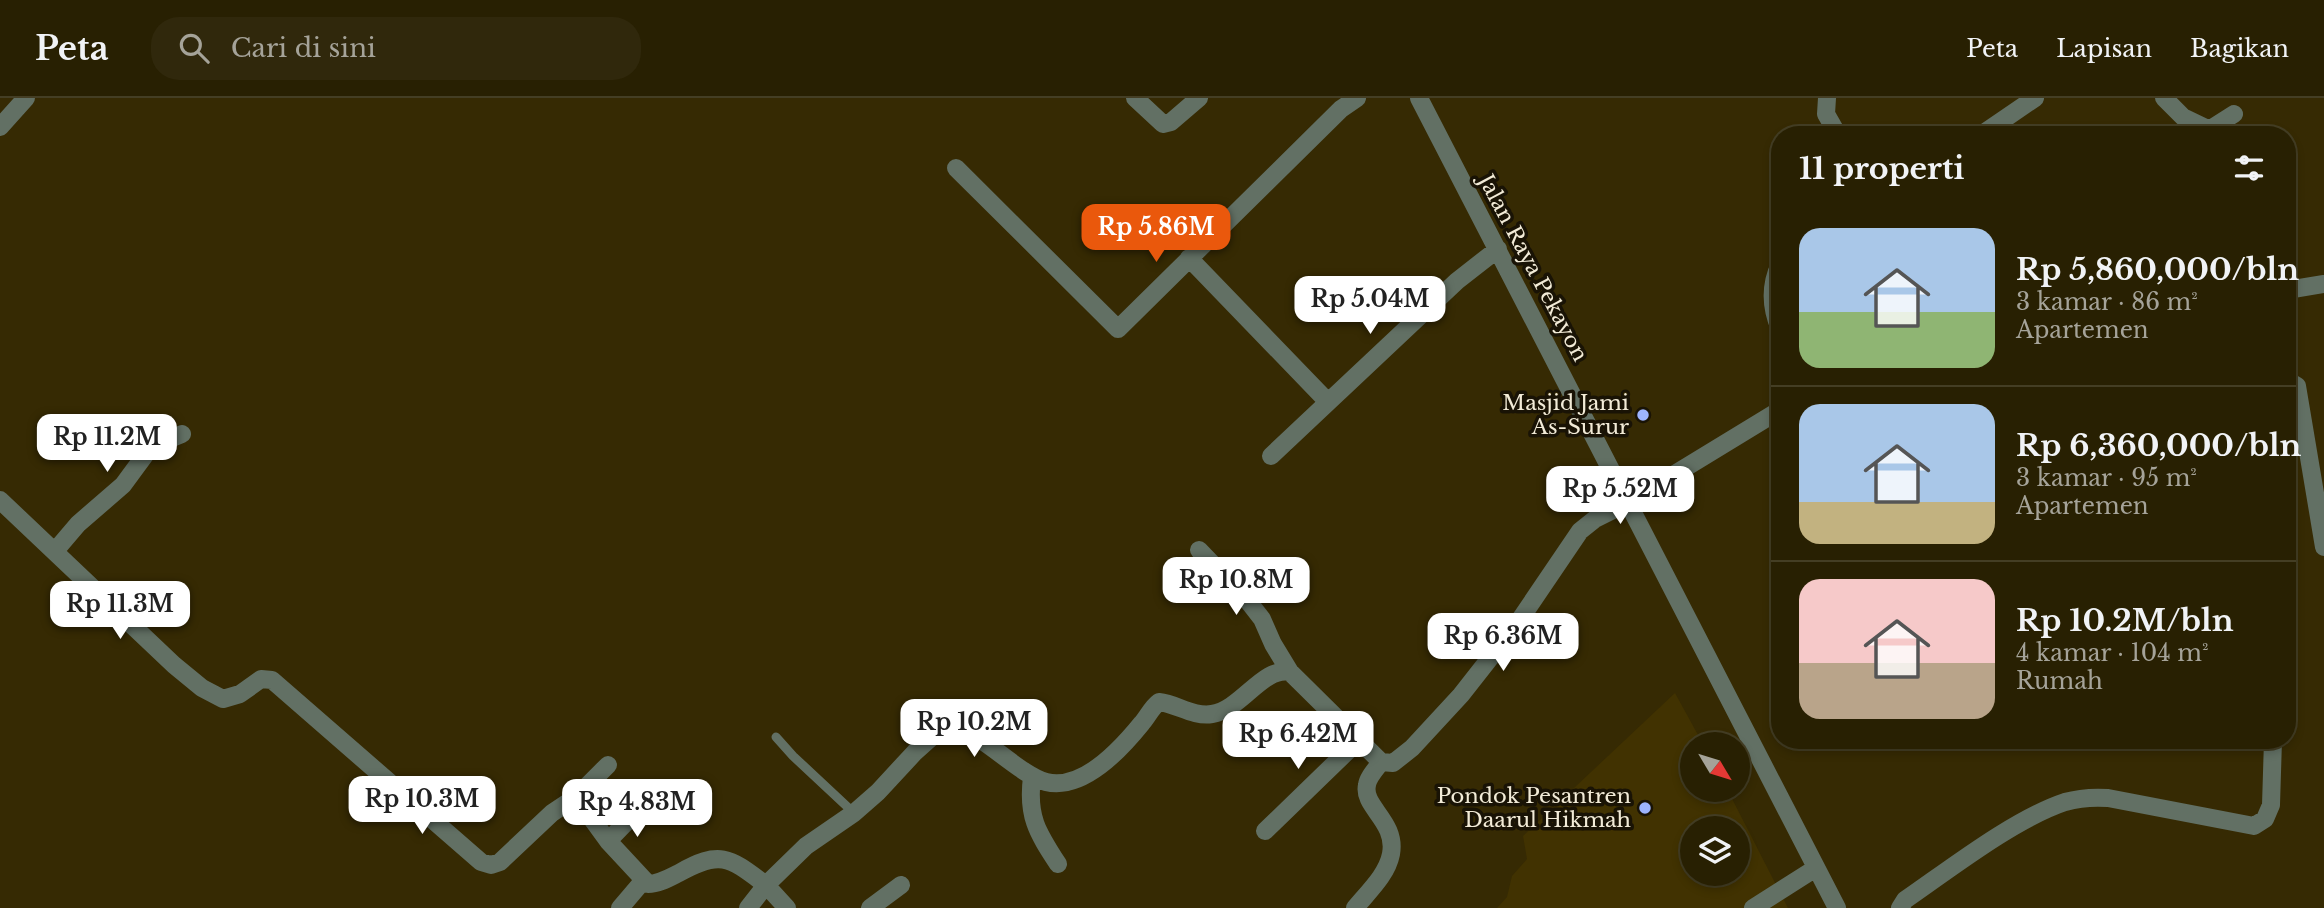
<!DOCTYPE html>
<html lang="id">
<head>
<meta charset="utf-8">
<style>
  :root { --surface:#282002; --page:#30280c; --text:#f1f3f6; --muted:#a5a399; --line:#443e24; --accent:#ea580c }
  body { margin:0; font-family:"Libre Baskerville",serif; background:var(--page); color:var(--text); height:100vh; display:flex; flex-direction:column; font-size:26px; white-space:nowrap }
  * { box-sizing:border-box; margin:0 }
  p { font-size:23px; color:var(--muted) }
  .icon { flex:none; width:38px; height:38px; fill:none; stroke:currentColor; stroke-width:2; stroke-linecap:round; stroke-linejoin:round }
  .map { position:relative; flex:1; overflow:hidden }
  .details { position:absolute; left:1771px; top:28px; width:525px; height:623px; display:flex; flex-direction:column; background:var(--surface); border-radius:28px; box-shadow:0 4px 10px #0003,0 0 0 2px var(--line) }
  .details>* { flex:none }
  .needle { width:46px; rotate:128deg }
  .fabs { position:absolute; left:1680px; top:634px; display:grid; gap:14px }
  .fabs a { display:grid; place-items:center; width:70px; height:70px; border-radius:50%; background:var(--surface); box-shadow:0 4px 10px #0003,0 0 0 2px var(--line); font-size:35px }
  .price { position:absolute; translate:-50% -60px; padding:0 16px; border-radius:14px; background:#fff; color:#222; font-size:23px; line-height:46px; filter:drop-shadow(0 2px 4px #0008) }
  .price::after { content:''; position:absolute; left:50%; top:42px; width:21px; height:16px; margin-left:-10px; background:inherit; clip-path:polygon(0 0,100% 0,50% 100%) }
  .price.active { background:var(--accent); color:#fff }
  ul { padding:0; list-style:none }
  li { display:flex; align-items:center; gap:21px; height:175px; padding:0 28px }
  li+li { border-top:2px solid var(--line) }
  li span { display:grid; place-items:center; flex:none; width:196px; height:140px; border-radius:21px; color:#555 }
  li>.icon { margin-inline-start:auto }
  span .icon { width:84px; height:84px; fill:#fffc; stroke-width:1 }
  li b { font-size:30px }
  h2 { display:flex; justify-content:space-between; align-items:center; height:84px; padding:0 28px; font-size:30px }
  header { display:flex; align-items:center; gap:42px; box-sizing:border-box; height:98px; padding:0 35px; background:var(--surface); border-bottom:2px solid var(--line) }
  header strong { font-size:33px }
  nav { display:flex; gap:38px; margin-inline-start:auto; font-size:24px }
  .search { width:490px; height:63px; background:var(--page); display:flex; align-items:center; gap:18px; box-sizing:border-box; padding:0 24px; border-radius:28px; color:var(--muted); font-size:26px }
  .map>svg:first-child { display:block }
  .built { fill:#413201; fill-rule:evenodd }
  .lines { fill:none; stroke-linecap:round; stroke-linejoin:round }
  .service { stroke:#627064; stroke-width:9 }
  .minor { stroke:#627064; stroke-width:18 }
  .poi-dot { fill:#9db4fd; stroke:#191305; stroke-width:2.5 }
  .labels { text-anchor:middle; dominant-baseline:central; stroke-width:7; stroke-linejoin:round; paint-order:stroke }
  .street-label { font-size:21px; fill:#f2ebd7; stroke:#191305 }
  .poi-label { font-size:21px; fill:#f2ebd7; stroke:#191305; text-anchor:end }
</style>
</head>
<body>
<header>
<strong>Peta</strong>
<div class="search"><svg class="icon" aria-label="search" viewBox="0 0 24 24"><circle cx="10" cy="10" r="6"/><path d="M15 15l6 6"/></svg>Cari di sini</div>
<nav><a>Peta</a><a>Lapisan</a><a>Bagikan</a></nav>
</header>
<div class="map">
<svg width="2324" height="810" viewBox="0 0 2324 810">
  <rect width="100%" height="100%" fill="#362a03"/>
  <path class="built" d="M1675,595L1703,646H1692V691H1727L1788,810H1497L1507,799L1512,778L1527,761L1523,738ZM1692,730H1738V775H1692Z"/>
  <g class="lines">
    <path class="service" d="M776,639L793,658L854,715"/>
    <path class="minor" d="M1135,0L1163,26L1171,24L1199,0
      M1419,0L1837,810
      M1827,0L1826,16L1838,37
      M2164,0L2183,19L2208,31L2210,37
      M0,29L26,0
      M1981,37L2035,0
      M2201,37L2234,16
      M956,70L1118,231L1341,11L1357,0
      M1189,160L1328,304
      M1780,166C1770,187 1771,210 1780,231
      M2287,192L2324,186
      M2287,282L2297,288L2324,449
      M1271,358L1457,183L1498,151
      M0,402L174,567L202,590L223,601L240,596L261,581L272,582L481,764L491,767L500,764L552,715L576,699L608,667
      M1199,452L1248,503L1262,521L1273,546L1290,574L1381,664L1393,665L1412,650L1461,597L1519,523L1580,433L1595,421L1629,404L1780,312
      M55,453L78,426L123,387L148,353L160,345L182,336
      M1032,679C1027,718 1037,734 1058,766
      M576,699L608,743L648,786C659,786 669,780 679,775C721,751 730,760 766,787L806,748L854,715L878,694L915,654L944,628C971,623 1016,676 1046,684C1083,693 1121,651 1142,625C1148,618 1152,609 1159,604C1177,606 1193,619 1212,616C1241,612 1263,568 1290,574
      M1265,733L1359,642
      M608,743L638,712
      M620,810L643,783
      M748,810L766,787L787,810
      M870,810L901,787
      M1355,810C1368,794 1387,777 1391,756C1397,723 1362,709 1367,687C1368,679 1376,671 1381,664
      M1753,810L1816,770
      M1900,810L1905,802C1950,771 2014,721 2065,704C2079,700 2093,699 2108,700L2254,728L2265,721L2271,707L2273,642"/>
  </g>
  <g class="poi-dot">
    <circle cx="1643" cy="317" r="7"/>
    <circle cx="1645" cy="710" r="7"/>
  </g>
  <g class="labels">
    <g class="street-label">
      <text transform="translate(1533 170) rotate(62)">Jalan Raya Pekayon</text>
    </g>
    <g class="poi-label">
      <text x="1629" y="305">Masjid Jami<tspan x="1629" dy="24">As-Surur</tspan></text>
      <text x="1631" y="698">Pondok Pesantren<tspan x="1631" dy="24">Daarul Hikmah</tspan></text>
    </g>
  </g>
</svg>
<div class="fabs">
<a><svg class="needle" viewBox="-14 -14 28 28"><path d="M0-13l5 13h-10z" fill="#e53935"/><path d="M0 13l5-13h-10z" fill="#a5a399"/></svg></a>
<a><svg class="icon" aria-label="layers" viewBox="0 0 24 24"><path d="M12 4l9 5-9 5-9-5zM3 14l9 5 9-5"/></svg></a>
</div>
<b class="price active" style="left:1156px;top:166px">Rp 5.86M</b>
<b class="price" style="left:1370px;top:238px">Rp 5.04M</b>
<b class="price" style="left:107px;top:376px">Rp 11.2M</b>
<b class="price" style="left:1620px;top:428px">Rp 5.52M</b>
<b class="price" style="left:1236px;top:519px">Rp 10.8M</b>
<b class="price" style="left:120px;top:543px">Rp 11.3M</b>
<b class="price" style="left:1503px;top:575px">Rp 6.36M</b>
<b class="price" style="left:974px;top:661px">Rp 10.2M</b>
<b class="price" style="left:1298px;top:673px">Rp 6.42M</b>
<b class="price" style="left:422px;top:738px">Rp 10.3M</b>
<b class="price" style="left:637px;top:741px">Rp 4.83M</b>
<section class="details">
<h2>11 properti<svg class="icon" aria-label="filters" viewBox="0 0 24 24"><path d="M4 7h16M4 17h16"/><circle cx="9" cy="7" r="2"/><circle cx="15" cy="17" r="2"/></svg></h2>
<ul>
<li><span style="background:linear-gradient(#a9c7e8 60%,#8fb573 0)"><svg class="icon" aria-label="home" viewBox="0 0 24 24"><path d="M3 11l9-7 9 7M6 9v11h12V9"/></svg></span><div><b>Rp 5,860,000/bln</b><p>3 kamar · 86 m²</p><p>Apartemen</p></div></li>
<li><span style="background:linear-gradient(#a9c7e8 70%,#c2b280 0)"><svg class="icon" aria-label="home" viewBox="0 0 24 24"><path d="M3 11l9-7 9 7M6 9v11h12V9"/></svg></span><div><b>Rp 6,360,000/bln</b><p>3 kamar · 95 m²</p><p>Apartemen</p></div></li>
<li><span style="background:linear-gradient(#f6c9c9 60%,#b9a48a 0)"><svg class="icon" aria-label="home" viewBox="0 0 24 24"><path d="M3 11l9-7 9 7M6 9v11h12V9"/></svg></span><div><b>Rp 10.2M/bln</b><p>4 kamar · 104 m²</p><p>Rumah</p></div></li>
</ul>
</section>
</div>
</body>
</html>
